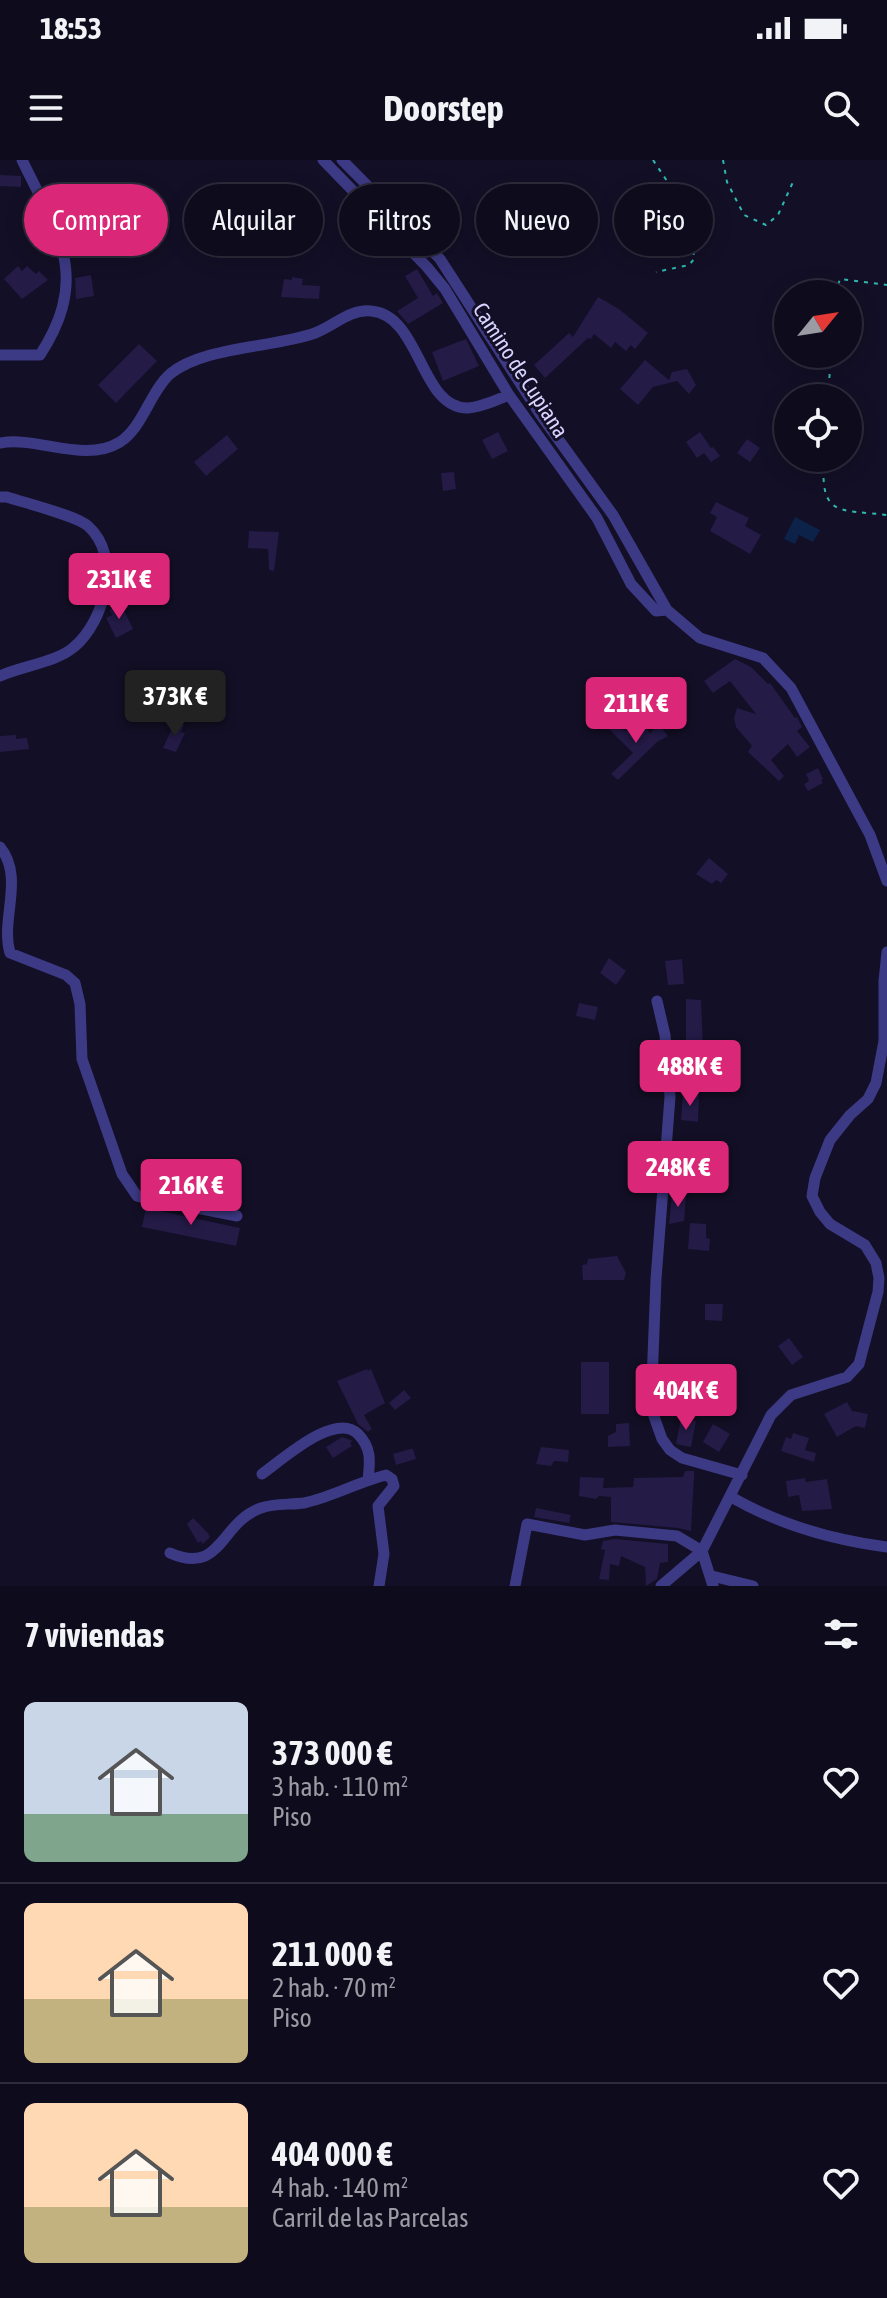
<!DOCTYPE html>
<html lang="es">
<head>
<meta charset="utf-8">
<style>
  :root { --surface:#0e0b1c; --page:#171425; --text:#f1f3f6; --muted:#9b9ba3; --line:#2e2b3b; --accent:#db2777 }
  body { margin:0; font-family:"Asap Condensed",sans-serif; background:var(--page); color:var(--text); height:100vh; display:flex; flex-direction:column; font-size:30px; white-space:nowrap }
  * { box-sizing:border-box; margin:0 }
  p { font-size:26px; color:var(--muted) }
  .icon { flex:none; width:44px; height:44px; fill:none; stroke:currentColor; stroke-width:2; stroke-linecap:round; stroke-linejoin:round }
  .map { position:relative; height:1426px; overflow:hidden }
  .side { display:flex; flex-direction:column; background:var(--surface); flex:1 }
  .side>* { flex:none }
  .guide { position:absolute; left:24px; top:24px; width:840px; height:72px; display:flex; gap:16px }
  .needle { width:52px; rotate:60deg }
  .controls { position:absolute; left:774px; top:120px; display:grid; gap:16px }
  .controls a { display:grid; place-items:center; width:88px; height:88px; border-radius:50%; background:var(--surface); box-shadow:0 4px 20px #0003,0 0 0 2px var(--line); font-size:40px }
  .price { position:absolute; translate:-50% -68px; padding:0 18px; border-radius:8px; background:var(--accent); color:#fff; font-size:26px; line-height:52px; filter:drop-shadow(0 2px 4px #0008) }
  .price::after { content:''; position:absolute; left:50%; top:48px; width:24px; height:18px; margin-left:-12px; background:inherit; clip-path:polygon(0 0,100% 0,50% 100%) }
  .price.active { background:#222; color:#fff }
  ul { padding:0; list-style:none }
  li { display:flex; align-items:center; gap:24px; height:200px; padding:0 24px }
  li+li { border-top:2px solid var(--line) }
  li span { display:grid; place-items:center; flex:none; width:224px; height:160px; border-radius:12px; color:#555 }
  li>.icon { margin-inline-start:auto }
  span .icon { width:96px; height:96px; fill:#fffc; stroke-width:1 }
  li b { font-size:34px }
  h2 { display:flex; justify-content:space-between; align-items:center; height:96px; padding:0 24px; font-size:34px }
  .pill { padding:0 28px; border-radius:36px; background:var(--surface); box-shadow:0 4px 20px #0003,0 0 0 2px var(--line); font-size:28px; line-height:72px }
  .pill.active { background:var(--accent); color:#fff }
  .status { display:flex; justify-content:space-between; align-items:center; height:56px; padding:0 40px; background:var(--surface); direction:ltr }
  .status svg { height:22px; fill:currentColor }
  header { display:flex; justify-content:space-between; align-items:center; height:104px; padding:0 24px; background:var(--surface); font-size:36px; font-weight:700 }
  .map>svg:first-child { display:block }
  .water { fill:#0c2248 }
  .building { fill:#241b47 }
  .lines { fill:none; stroke-linecap:round; stroke-linejoin:round }
  .path { stroke:#2fb8b0; stroke-width:2; stroke-dasharray:4 6; stroke-linecap:butt }
  .street { stroke:#3d3a85; stroke-width:11 }
  .labels { text-anchor:middle; dominant-baseline:central; stroke-width:6; stroke-linejoin:round; paint-order:stroke }
  .street-label { font-size:22px; fill:#d9d4ff; stroke:#130f26 }
</style>
</head>
<body>
<div class="status"><b>18:53</b><svg viewBox="0 0 49 12"><path d="M0 12V9h3v3zM5 12V6h3v6zM10 12V3h3v9zM15 12V0h3v12zM26 1h20v11H26zM47 4h2v5h-2z"/></svg></div>
<header><svg class="icon" aria-label="menu" viewBox="0 0 24 24"><path d="M4 6h16M4 12h16M4 18h16"/></svg>Doorstep<svg class="icon" aria-label="search" viewBox="0 0 24 24"><circle cx="10" cy="10" r="6"/><path d="M15 15l6 6"/></svg></header>
<div class="map">
<svg width="887" height="1426" viewBox="0 0 887 1426">
  <rect width="100%" height="100%" fill="#130f26"/>
  <path class="water" d="M795,357L820,370L813,382L799,375L795,384L784,379Z"/>
  <path class="building" d="M0,15L21,16V27L0,26Z
    M61,49L79,50L78,65L62,63Z
    M18,106L22,111L27,106L36,114L39,111L48,120L22,139L4,119Z
    M417,109L433,136L437,133L443,143L408,164L397,151L418,138L405,116Z
    M91,115L94,136L76,139L75,118Z
    M292,117L303,119L302,125L320,126L319,139L281,137L284,119L292,120Z
    M598,137L619,149L648,173L635,189L631,185L626,191L615,182L611,188L594,174L591,179L588,178L545,218L534,205L569,173L573,177Z
    M466,179L479,206L443,221L432,192Z
    M139,184L157,201L116,243L98,225Z
    M645,200L669,220L672,212L687,209L696,225L689,234L677,221L653,227L638,245L620,229Z
    M498,272L508,291L492,299L482,280Z
    M700,272L711,288L709,289L713,287L720,296L711,302L704,293L697,298L686,282Z
    M227,275L238,289L206,316L194,302Z
    M747,279L760,288L750,302L737,293Z
    M454,312L456,329L443,331L441,313Z
    M716,342L749,358L745,366L761,375L750,394L710,371L717,357L710,353Z
    M249,371L279,372L274,411L269,410L268,389L248,388Z
    M121,444L133,469L116,478L106,458L112,455L109,450Z
    M735,499L751,507L768,524L770,523L795,558L797,557L802,567L797,571L810,587L797,597L788,584L771,600L784,616L779,621L748,592L752,586L736,567L734,558L737,548L756,554L730,521L713,533L704,521Z
    M175,562L184,565L181,572L185,573L176,592L163,588Z
    M604,564L635,573L644,566L650,573L659,565L668,576L657,582L618,620L611,614L633,593Z
    M16,575V579L27,578L29,589L0,592V576Z
    M818,608L823,619L821,620L823,623L808,631L804,624L809,621L806,614Z
    M709,698L728,714L721,723L716,720L712,724L696,714Z
    M609,798L626,811L616,825L600,813Z
    M682,799L684,824L668,825L665,801Z
    M686,839L701,840L703,886L686,887Z
    M579,843L598,847L595,860L576,856Z
    M683,934L699,935L698,962L681,960Z
    M682,981L698,982L697,997L681,996Z
    M635,1002L654,1003L653,1026L634,1025Z
    M672,1035L686,1036L684,1061L669,1064Z
    M146,1048L240,1068L236,1086L142,1067Z
    M690,1063L706,1064V1078L710,1079L709,1091L688,1089Z
    M617,1096L626,1113L624,1120H583L582,1105L587,1104L588,1099Z
    M705,1144H723L722,1161L705,1160Z
    M789,1178L803,1197L792,1205L778,1186Z
    M581,1202H609V1254H581Z
    M367,1209L368,1211L371,1209L385,1243L364,1255L372,1269L368,1272L358,1264L337,1221Z
    M713,1212L731,1218L726,1233L708,1227Z
    M404,1230L411,1238L395,1250L389,1243Z
    M847,1242L852,1251L868,1254L865,1268L856,1266L837,1277L824,1254Z
    M681,1258L696,1261L691,1287L676,1284Z
    M629,1263L630,1286L608,1287V1276L616,1272V1264Z
    M713,1264L730,1274L719,1292L703,1282Z
    M793,1273L809,1278L805,1290L816,1293L814,1302L781,1291L786,1277L791,1279Z
    M342,1277L353,1281L350,1283L352,1286L333,1298L326,1287Z
    M541,1287L569,1290L568,1302L554,1301L551,1306L536,1304Z
    M410,1289H413L416,1299L396,1305L393,1294Z
    M685,1311H694V1317L691,1371L678,1368L611,1362V1337L599,1336L596,1339L579,1336L580,1317L604,1318L603,1328L633,1327L634,1318L683,1317Z
    M805,1318L806,1322L827,1319L832,1349L802,1351L799,1335L788,1337L786,1321Z
    M536,1348L571,1355L569,1363L534,1357Z
    M193,1358L208,1373L210,1377L203,1384L201,1381L198,1383L187,1364Z
    M615,1379L668,1384V1402L660,1403L657,1419L646,1426L645,1407L621,1396L619,1406L610,1404L609,1420L599,1419L605,1390L601,1389L603,1381Z"/>
  <g class="lines">
    <path class="path" d="M653,0L671,27L695,98L689,105L656,112
      M723,0L727,22L744,55L766,65L778,55L793,22
      M835,134L840,119L887,125
      M828,238L831,194
      M824,298C820,357 837,349 887,355"/>
    <path class="street" d="M323,0L427,107L445,129L509,235L597,358L631,424L656,451L667,450
      M342,0L440,99L540,254L613,355L667,450L700,478L763,498L791,528L870,675L887,721
      M0,195H40C91,116 58,74 22,0
      M0,283C38,276 84,304 120,282C143,267 150,232 170,214C204,186 274,188 315,173C334,166 349,149 371,151C421,155 420,249 468,248C482,247 496,240 509,235
      M0,337H7C25,343 77,356 88,366C122,396 105,461 74,487C57,502 22,506 0,516
      M0,687C25,718 0,759 10,793L66,815L75,823L80,844L82,899L122,1014L137,1036L237,1056
      M657,841L665,875L670,937L656,1119L651,1248L662,1279L670,1290L682,1298L742,1315
      M262,1314C282,1300 335,1251 358,1274C372,1288 370,1302 368,1320
      M731,1337C778,1364 833,1380 887,1387
      M170,1393C222,1416 220,1362 261,1348C274,1343 290,1345 304,1343C332,1337 358,1322 386,1315L392,1319L394,1326L378,1346L384,1394L379,1426
      M712,1416L753,1426
      M515,1426L527,1364L585,1375L615,1370L677,1376L702,1391L713,1426
      M661,1426L702,1391L771,1255L791,1235L847,1217L859,1204L878,1132L879,1118L876,1103L865,1085L830,1064L820,1052L812,1036L815,1018L830,980L850,955L868,939L876,923L884,881V821L887,792"/>
  </g>
  <g class="labels">
    <g class="street-label">
      <text transform="translate(521 210) rotate(57)">Camino de Cupiana</text>
    </g>
  </g>
</svg>
<div class="controls">
<a><svg class="needle" viewBox="-14 -14 28 28"><path d="M0-13l5 13h-10z" fill="#e53935"/><path d="M0 13l5-13h-10z" fill="#9b9ba3"/></svg></a>
<a><svg class="icon" aria-label="locate" viewBox="0 0 24 24"><circle cx="12" cy="12" r="6"/><path d="M12 2v4M12 18v4M2 12h4M18 12h4"/></svg></a>
</div>
<b class="price" style="left:119px;top:461px">231K €</b>
<b class="price active" style="left:175px;top:578px">373K €</b>
<b class="price" style="left:636px;top:585px">211K €</b>
<b class="price" style="left:690px;top:948px">488K €</b>
<b class="price" style="left:678px;top:1049px">248K €</b>
<b class="price" style="left:191px;top:1067px">216K €</b>
<b class="price" style="left:686px;top:1272px">404K €</b>
<div class="guide">
<a class="pill active">Comprar</a>
<a class="pill">Alquilar</a>
<a class="pill">Filtros</a>
<a class="pill">Nuevo</a>
<a class="pill">Piso</a>
</div>
</div>
<section class="side">
<h2>7 viviendas<svg class="icon" aria-label="filters" viewBox="0 0 24 24"><path d="M4 7h16M4 17h16"/><circle cx="9" cy="7" r="2"/><circle cx="15" cy="17" r="2"/></svg></h2>
<ul>
<li><span style="background:linear-gradient(#c9d6e8 70%,#7fa58c 0)"><svg class="icon" aria-label="home" viewBox="0 0 24 24"><path d="M3 11l9-7 9 7M6 9v11h12V9"/></svg></span><div><b>373 000 €</b><p>3 hab. · 110 m²</p><p>Piso</p></div><svg class="icon" aria-label="heart" viewBox="0 0 24 24"><path d="M12 20l-8-8c-3-5 5-10 8-4 3-6 11-1 8 4z"/></svg></li>
<li><span style="background:linear-gradient(#ffd9b3 60%,#c2b280 0)"><svg class="icon" aria-label="home" viewBox="0 0 24 24"><path d="M3 11l9-7 9 7M6 9v11h12V9"/></svg></span><div><b>211 000 €</b><p>2 hab. · 70 m²</p><p>Piso</p></div><svg class="icon" aria-label="heart" viewBox="0 0 24 24"><path d="M12 20l-8-8c-3-5 5-10 8-4 3-6 11-1 8 4z"/></svg></li>
<li><span style="background:linear-gradient(#ffd9b3 65%,#c2b280 0)"><svg class="icon" aria-label="home" viewBox="0 0 24 24"><path d="M3 11l9-7 9 7M6 9v11h12V9"/></svg></span><div><b>404 000 €</b><p>4 hab. · 140 m²</p><p>Carril de las Parcelas</p></div><svg class="icon" aria-label="heart" viewBox="0 0 24 24"><path d="M12 20l-8-8c-3-5 5-10 8-4 3-6 11-1 8 4z"/></svg></li>
</ul>
</section>
</body>
</html>
